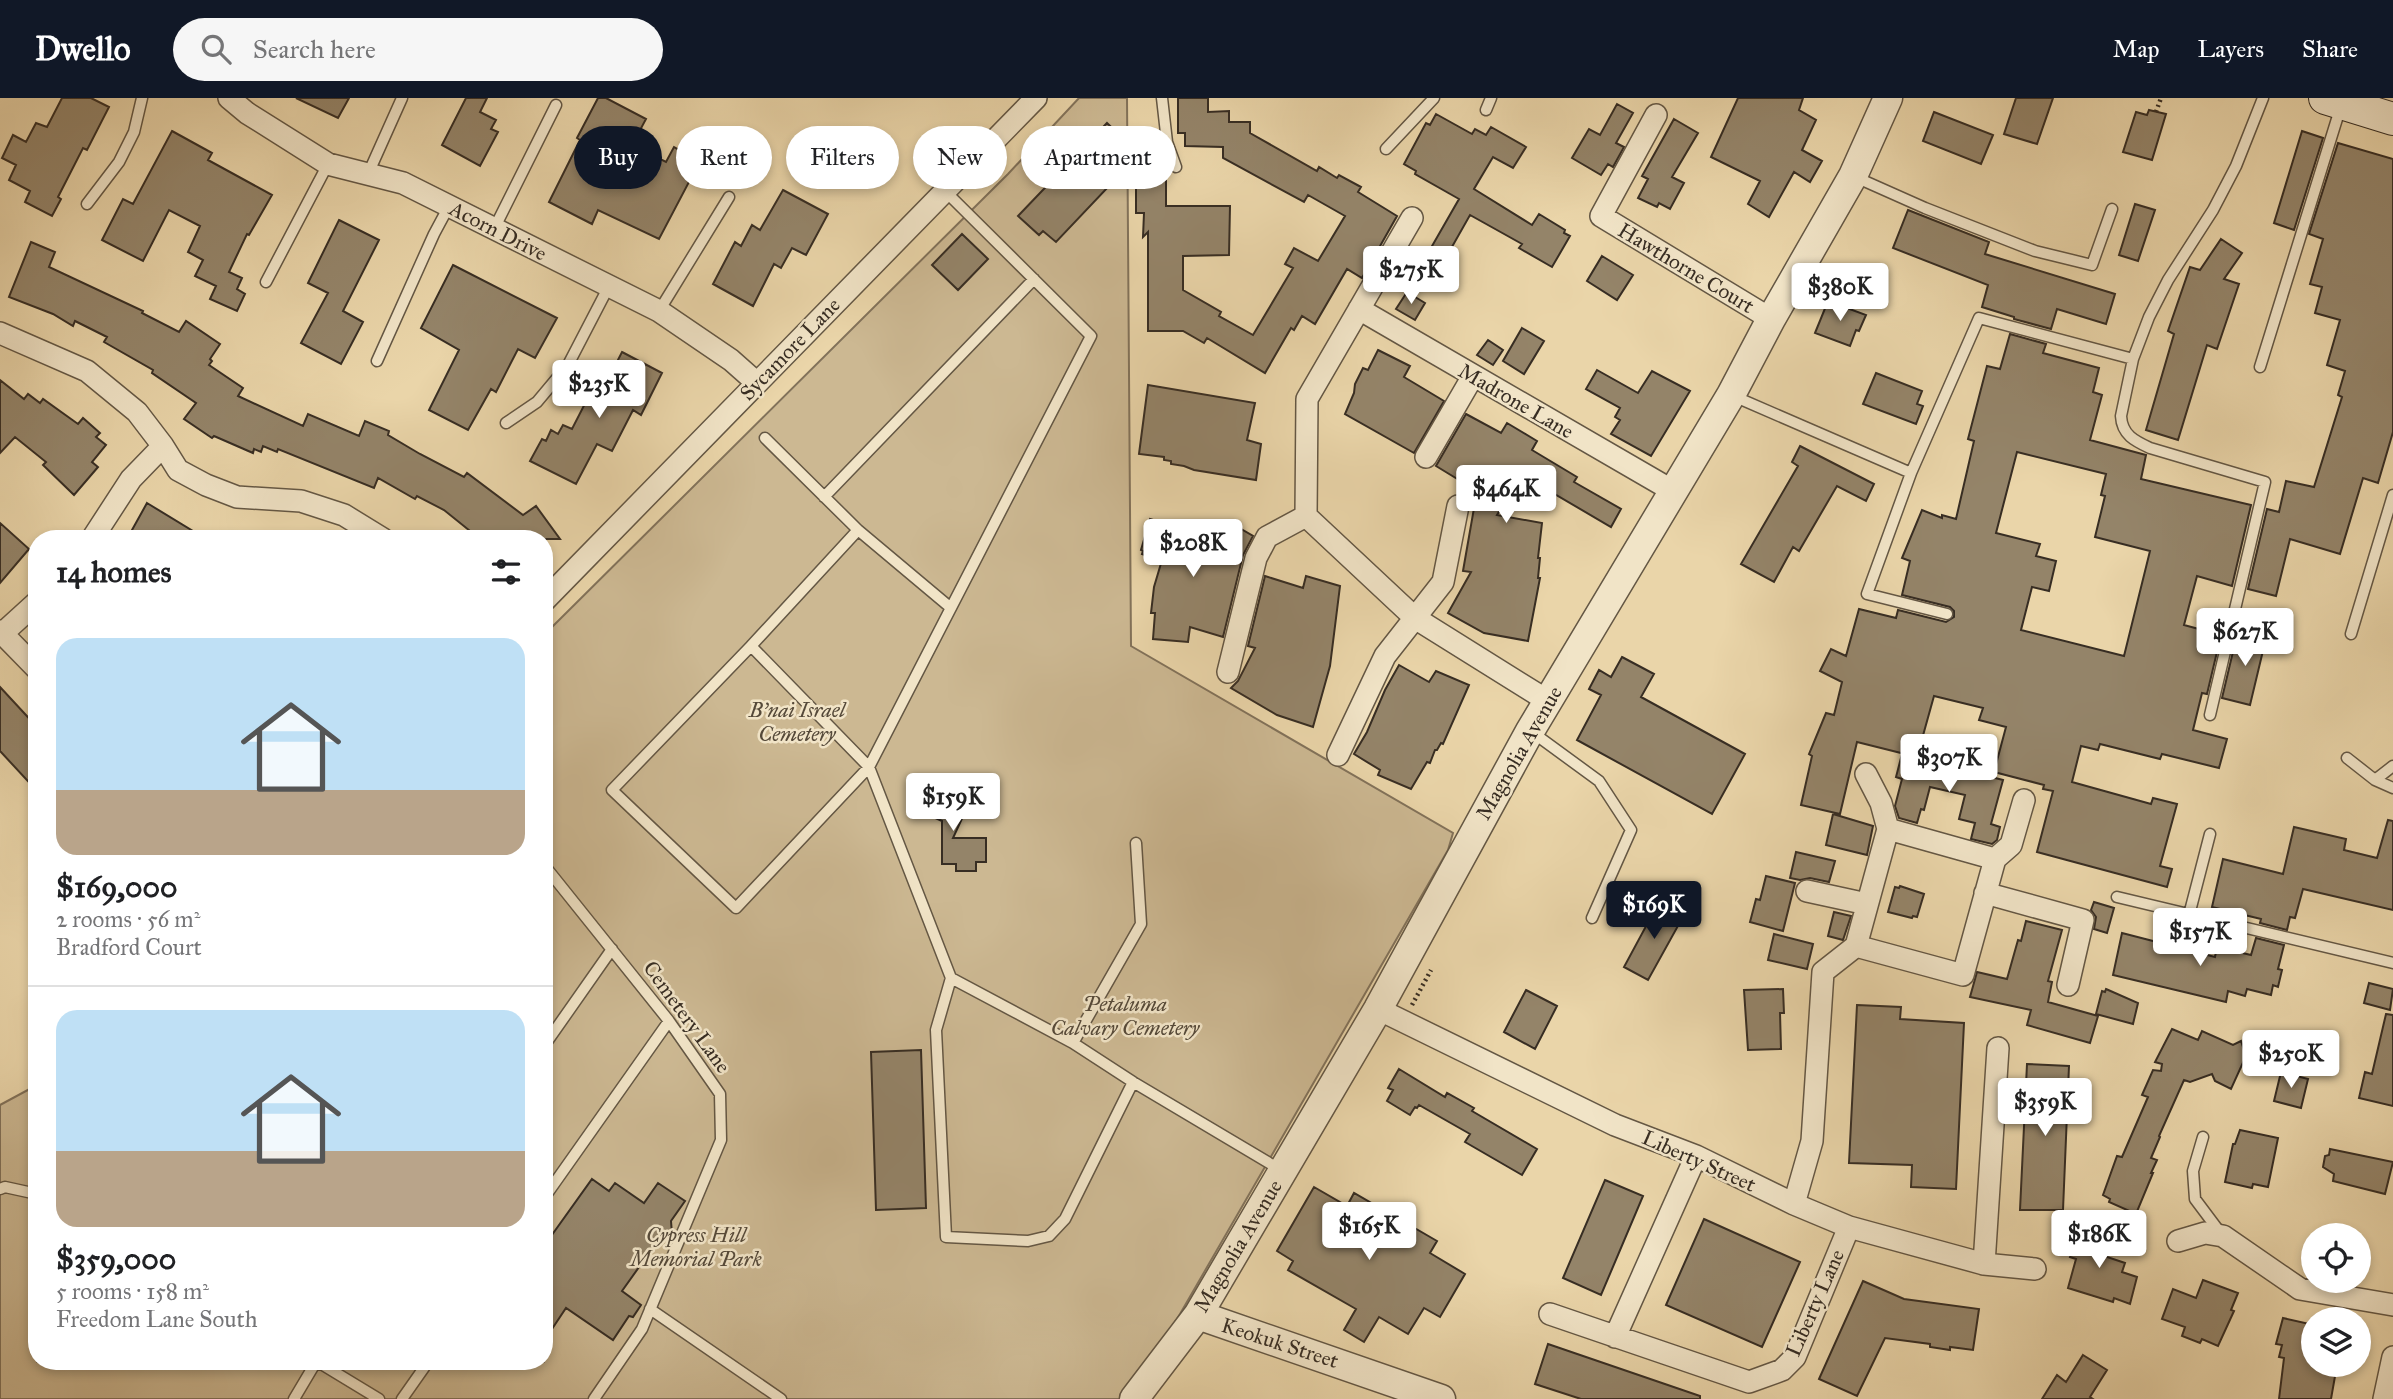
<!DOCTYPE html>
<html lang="en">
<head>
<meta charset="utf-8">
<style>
  :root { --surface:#fff; --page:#f6f6f6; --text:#202124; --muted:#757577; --line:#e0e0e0; --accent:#111827 }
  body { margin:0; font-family:"IM FELL Great Primer",serif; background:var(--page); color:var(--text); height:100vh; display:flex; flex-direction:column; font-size:26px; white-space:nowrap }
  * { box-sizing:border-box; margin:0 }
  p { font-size:23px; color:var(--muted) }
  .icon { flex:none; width:38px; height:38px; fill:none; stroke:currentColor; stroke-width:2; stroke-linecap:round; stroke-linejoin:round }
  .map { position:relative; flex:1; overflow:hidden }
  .drawer { position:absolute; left:28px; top:432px; width:525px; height:840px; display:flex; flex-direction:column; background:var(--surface); border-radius:28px; box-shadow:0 4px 10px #0003 }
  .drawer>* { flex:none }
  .hud { position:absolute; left:574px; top:28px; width:665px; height:63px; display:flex; gap:14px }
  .tools { position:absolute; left:2301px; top:1125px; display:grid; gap:14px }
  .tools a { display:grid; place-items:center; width:70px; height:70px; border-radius:50%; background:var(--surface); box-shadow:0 4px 10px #0003; font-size:35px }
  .price { position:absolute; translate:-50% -60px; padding:0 16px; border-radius:7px; background:#fff; color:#222; font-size:23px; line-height:46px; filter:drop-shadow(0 2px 4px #0008) }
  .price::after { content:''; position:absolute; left:50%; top:42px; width:21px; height:16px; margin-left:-10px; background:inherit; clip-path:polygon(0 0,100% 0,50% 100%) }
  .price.active { background:var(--accent); color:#fff }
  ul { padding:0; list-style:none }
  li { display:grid; align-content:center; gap:14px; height:371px; padding:0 28px }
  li+li { border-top:2px solid var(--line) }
  li span { display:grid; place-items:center; height:217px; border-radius:21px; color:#555 }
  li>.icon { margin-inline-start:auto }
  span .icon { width:126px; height:126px; fill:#fffc; stroke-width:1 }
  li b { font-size:30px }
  h2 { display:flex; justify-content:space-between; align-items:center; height:84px; padding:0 28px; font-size:30px }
  .chip { padding:0 24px; border-radius:32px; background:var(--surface); box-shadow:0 4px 10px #0003; font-size:24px; line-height:63px }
  .chip.active { background:var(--accent); color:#fff }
  header { display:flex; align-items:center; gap:42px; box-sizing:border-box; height:98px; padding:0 35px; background:var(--accent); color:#fff }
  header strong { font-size:33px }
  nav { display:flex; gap:38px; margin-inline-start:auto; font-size:24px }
  .search { width:490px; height:63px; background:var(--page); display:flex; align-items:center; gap:18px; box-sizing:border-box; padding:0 24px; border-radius:38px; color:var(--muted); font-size:26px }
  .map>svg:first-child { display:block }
  .green { fill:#ccb892; stroke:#82725a; stroke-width:2 }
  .building { fill:#948469; stroke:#372d23; stroke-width:2; fill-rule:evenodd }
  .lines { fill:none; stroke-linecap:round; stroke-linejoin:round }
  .service-casing { stroke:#645744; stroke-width:13 }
  .minor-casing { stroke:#645744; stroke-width:24 }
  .tertiary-casing { stroke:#645744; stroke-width:31 }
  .secondary-casing { stroke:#372d23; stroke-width:34 }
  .path { stroke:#372d23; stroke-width:4.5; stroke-dasharray:2 3.5; stroke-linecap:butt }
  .service { stroke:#f1e4c7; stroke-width:10 }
  .minor { stroke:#f1e4c7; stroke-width:21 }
  .tertiary { stroke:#f1e4c7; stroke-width:28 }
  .secondary { stroke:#f1e4c7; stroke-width:32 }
  .labels { text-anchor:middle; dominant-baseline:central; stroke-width:5; stroke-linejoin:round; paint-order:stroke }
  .street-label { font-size:21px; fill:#372d23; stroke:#f1e4c7 }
  .park-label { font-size:21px; font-style:italic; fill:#554939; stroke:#f1e4c7 }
</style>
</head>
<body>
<header>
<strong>Dwello</strong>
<div class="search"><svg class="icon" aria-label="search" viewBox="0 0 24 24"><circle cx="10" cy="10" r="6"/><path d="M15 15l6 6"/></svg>Search here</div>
<nav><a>Map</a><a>Layers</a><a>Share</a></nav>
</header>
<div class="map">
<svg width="2393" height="1301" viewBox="0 0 2393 1301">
  <rect width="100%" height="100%" fill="#ead5a9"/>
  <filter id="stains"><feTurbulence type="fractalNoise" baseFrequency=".00286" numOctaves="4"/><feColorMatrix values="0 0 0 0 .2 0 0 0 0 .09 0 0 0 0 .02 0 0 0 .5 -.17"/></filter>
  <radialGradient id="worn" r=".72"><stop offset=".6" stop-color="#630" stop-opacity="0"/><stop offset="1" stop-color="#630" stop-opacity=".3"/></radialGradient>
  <path class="green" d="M1079,0H1127L1131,548L1453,735L1448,752L1180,1216L1150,1264L1123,1301H0V1007L37,987V1264H544V537L1008,76Z"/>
  <path class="building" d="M62,0H91L109,9L87,52L83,50L58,99L61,101L52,118L25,104L30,93L9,82L16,67L2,60L13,37L26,44L36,25L47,29Z
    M296,0H349L338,20Z
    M466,0H487L480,14L496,22L491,31L498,34L480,68L442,47Z
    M598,0H606L646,21L632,47L666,64L674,49L696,61L702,49L729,63L719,80L710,75L704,87L691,80L659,141L598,112L592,126L549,104L580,42L577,40Z
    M1178,0H1208V14L1229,13V24H1250V35L1317,73L1319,69L1337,80L1339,77L1361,89L1358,94L1397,118L1362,180L1347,171L1315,226L1302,218L1294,232L1291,230L1265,275L1207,240L1204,245L1183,233H1148V134L1143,139L1144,115H1136V72L1166,71V108H1230L1229,157L1183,158V192L1221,214L1219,218L1253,237L1293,170L1285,166L1294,150L1318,163L1345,118L1308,97L1304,104L1223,60V49L1185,48V35H1178Z
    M1738,0H1803L1799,12L1816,22L1802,52L1822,63L1810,84L1794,74L1769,119L1748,106L1760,83L1711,59Z
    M2016,0H2053L2037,46L2004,36Z
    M1617,6L1633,15L1616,45L1624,49L1613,69L1608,66L1601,77L1572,60L1589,31L1600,37Z
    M2149,12L2166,16L2152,62L2123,54L2136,14L2147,17Z
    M1934,14L1993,37L1981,66L1923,43Z
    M1436,16L1472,36L1475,31L1486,37L1491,29L1526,49L1513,70L1493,59L1474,91L1532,127L1539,116L1565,132L1564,135L1570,138L1552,169L1519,150L1522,146L1470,117L1444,163L1428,155L1459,101L1415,76L1416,73L1404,66L1426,25L1430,27Z
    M1674,21L1698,35L1672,79L1684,85L1670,111L1659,105L1657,109L1638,100L1648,81L1642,78Z
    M1107,25L1127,44L1105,68H1128L1056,144L1043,133L1039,137L1018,118Z
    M172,33L212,55L208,62L272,97L249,137L247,136L229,174L242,180L237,191L245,196L237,213L210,201L216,188L195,178L203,162L188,154L200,128L169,112L143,163L102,142L123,101L133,106Z
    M2302,33L2323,40L2294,132L2274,125Z
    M2338,45L2393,61V334L2378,385L2363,380L2340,456L2290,441L2276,498L2248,491L2267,411L2279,414L2286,383L2314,389L2342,299L2338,297L2345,273L2327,267L2340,222L2315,215L2322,189L2310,186L2323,141L2309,136Z
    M783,92L828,116L806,157L792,150L781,170L774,166L753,208L713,186L735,144L741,148L752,127L760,132Z
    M2135,106L2155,112L2138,163L2119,157Z
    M1908,112L1989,144L1985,156L2115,196L2106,226L2057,211L2051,231L2014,221V219L1982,209L1988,187L1893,150Z
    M339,122L379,142L343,213L363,224L341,266L301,245L328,195L308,185Z
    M962,136L988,161L958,192L932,167Z
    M2221,141L2242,155L2224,181L2239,186L2217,251L2207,247L2178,342L2146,332L2174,236L2168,233L2190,169L2200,172Z
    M31,144L55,154L49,169L143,213L142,215L179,234L186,223L220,246L210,261L212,263L209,267L243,290L238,298L303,328L308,316L359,338L365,323L389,333L388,337L420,356L464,379L467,375L523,417L536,408L560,441H480L444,412L417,398L415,401L378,380L374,390L278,351L277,354L263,348L261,354L254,351L253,355L214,338L212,340L184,321L196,305L152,275L153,272L104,244L107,239L75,223L73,228L53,216L9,199Z
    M1602,158L1633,177L1617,202L1587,183Z
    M453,167L557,220L535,260L518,251L496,294L491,291L468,332L429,312L459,252L421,230Z
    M1407,194L1425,205L1415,222L1396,211Z
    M1828,203L1866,217L1859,233L1856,232L1850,248L1815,235Z
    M1522,230L1544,243L1524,276L1503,263Z
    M2010,236L2046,246L2043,255L2099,270L2093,294L2102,297L2090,342L2146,357L2141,381L2251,407L2232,488L2197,478L2184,527L2221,537L2207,596L2202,595L2193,632L2227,641L2219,670L2162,656L2160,661L2100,646L2098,652L2081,648L2072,684L2151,706L2153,700L2177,706L2160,768L2172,771L2167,789L2037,754L2053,693L2043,691L2044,687L1994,674L2006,629L1979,622L1983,610L1934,598L1917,659L1857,644L1840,716L1801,707L1812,658L1809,656L1826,615L1834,617L1842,584L1820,573L1831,551L1846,558L1859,511L1896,520L1898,512L1946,524L1954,519V513L1950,509L1902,497L1910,463L1902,460L1922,412L1942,420V417L1956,421L1974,343L1968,341L1987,268L2000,271ZM2017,354L2106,376L2101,397L2105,398L2095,439L2150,453L2124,558L2021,532L2032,489L2049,493L2056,463L2036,458L2040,446L1996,435Z
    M1488,242L1503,252L1493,267L1477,257Z
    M1378,252L1410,268L1404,279L1444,303L1414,355L1345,316L1354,295L1355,286L1363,270L1368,272Z
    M622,254L662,275L641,317L633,312L612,353L597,346L576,386L530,363L542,341L546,343L551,332L558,336L563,327L572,331L593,290L601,295Z
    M1597,272L1638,295L1652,273L1690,293L1651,358L1611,336L1620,322L1615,319L1620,310L1586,291Z
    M1876,275L1922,293L1917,306L1923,308L1916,326L1863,306Z
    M0,282L24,301L28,296L40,305L43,301L78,326L83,320L100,335L96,339L106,347L92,364L98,369L74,397L43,367L46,364L15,339L0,355Z
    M1148,287L1255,305L1247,342L1261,346L1256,382L1194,372L1184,368L1171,366V363L1164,362V359L1139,356Z
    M1466,316L1501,335L1507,325L1537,343L1532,352L1577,379L1574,384L1621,411L1611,429L1522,377L1497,417L1542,425L1538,460H1540L1538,480H1540L1528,543L1484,535L1448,515L1471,474L1463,473L1477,393L1436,368Z
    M1800,348L1874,386L1866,403L1837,388L1799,453L1793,449L1774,484L1741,466L1798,368L1792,364Z
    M147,405L206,441H127Z
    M1150,421L1194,435L1195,433L1205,436L1206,434L1228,441L1236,428L1253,438L1243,457L1223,539L1190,529L1188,544L1153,541L1155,515H1151L1154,489L1162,462L1142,456L1143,453L1141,452Z
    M0,425L29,451L0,485Z
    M1265,478L1303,490L1306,478L1340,488L1330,568L1313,629L1277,617L1231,590L1238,583L1255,550L1248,548Z
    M2250,531L2267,536L2250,607L2222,600L2236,541L2246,544Z
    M1622,559L1654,576L1641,599L1745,656L1712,716L1577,642L1601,597L1589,591L1599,572L1611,579Z
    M1399,567L1429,584L1436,573L1469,587L1443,646L1441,645L1437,652H1435L1430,665L1427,664L1411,691L1378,677L1380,672L1354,656L1367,634L1385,592Z
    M0,589L37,629V693L0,653Z
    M1902,656L2003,682L1991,726L2000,729L1997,742L1992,746L1971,741L1975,725L1959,721L1965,697L1930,689L1924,712L1921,711L1917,725L1899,720L1895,708L1902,681L1896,679Z
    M924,687L942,694L938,702L965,714L953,740H986V764H976V773H956V766H942V723L920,713L922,710L916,706Z
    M1833,716L1873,728L1867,757L1826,747Z
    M2388,722L2393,723V812L2303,791L2295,820L2290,819L2287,832L2260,825L2261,821L2212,809L2223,761L2283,776L2294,729L2346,741L2344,752L2377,760Z
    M1796,754L1835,763L1829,784L1810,780L1800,782L1790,780Z
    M1766,778L1795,785L1783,833L1750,824L1756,801L1760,802Z
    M1900,788L1924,796L1917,819L1913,818L1912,820L1888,814L1895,789L1899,790Z
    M1659,804L1684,817L1648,882L1624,869Z
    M2094,804L2114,810L2107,835L2094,831L2096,819L2091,812Z
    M1834,814L1851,818L1843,842L1828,838Z
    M2026,823L2062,832L2048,883L2052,884L2048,904L2098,918L2090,945L2027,927L2031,912L1970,899L1977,874L2007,881L2018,842L2021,843Z
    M2122,835L2215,859L2217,849L2251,857L2256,840L2284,847L2278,871L2282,872L2278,889L2273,887L2271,897L2247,891L2245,898L2228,893L2226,904L2113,877Z
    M1774,836L1813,846L1807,871L1768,862Z
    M2369,885L2393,891L2390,912L2364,905Z
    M1783,891L1784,915H1780L1781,951L1748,952L1744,892Z
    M2106,891L2138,905L2133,926L2096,916L2102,893L2105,894Z
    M1526,892L1557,908L1535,951L1504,934Z
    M1857,907L1901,909L1900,921L1964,925L1956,1091L1911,1089L1912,1067L1849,1065Z
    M2386,916L2393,917V1008L2359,1000L2365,974L2372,976Z
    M2172,931L2198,942L2202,933L2233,947L2241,943L2246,958L2231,991L2215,983L2212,976L2190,984L2184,982L2159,1038L2160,1039L2151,1060L2157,1062L2151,1075H2153L2136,1116L2109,1104L2110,1101L2103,1097L2117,1058L2122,1059L2148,999L2142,997L2153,972L2161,973L2162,966L2155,964Z
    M921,952L926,1110L876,1112L871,954Z
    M2027,966L2069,968L2063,1112H2020Z
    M1399,971L1445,999L1447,995L1474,1010L1472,1013L1537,1051L1522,1077L1465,1044L1470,1036L1419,1007L1417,1010L1415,1009L1410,1017L1387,1003L1393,992L1388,990Z
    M2281,974L2308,981L2301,1010L2274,1003Z
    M2240,1032L2278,1040L2268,1089L2253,1086L2252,1090L2225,1084L2233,1046H2235Z
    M2330,1051L2393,1064L2385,1096L2333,1083L2334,1076L2323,1069L2325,1058L2329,1057Z
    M592,1081L609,1093L615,1085L644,1105L658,1085L685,1103L671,1123L672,1136L659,1141L622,1193L641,1207L633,1219L629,1218L613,1242L566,1210L544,1243V1148Z
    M1605,1082L1643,1098L1601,1197L1563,1180Z
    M1314,1089L1347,1108L1354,1095L1437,1143L1430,1155L1465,1176L1440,1219L1424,1210L1408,1236L1379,1219L1364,1244L1344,1232L1356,1211L1288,1172L1293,1163L1277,1153Z
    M1704,1121L1800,1164L1762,1249L1666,1207Z
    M2081,1128L2106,1136L2098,1156L2125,1165L2122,1174L2137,1179L2130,1206L2114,1200L2113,1204L2068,1190L2076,1161L2070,1159Z
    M2203,1182L2238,1195L2231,1212L2234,1213L2218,1248L2202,1241L2200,1245L2182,1238L2185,1229L2162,1221L2173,1191L2196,1200Z
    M1863,1183L1904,1201L1979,1211L1973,1252L1950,1249V1252L1930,1249V1246L1885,1240L1857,1298L1819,1281Z
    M2283,1220L2314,1227V1267H2337L2331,1301H2279L2284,1260L2279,1259L2282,1247L2276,1246Z
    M1548,1246L1700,1298V1301H1581L1535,1286Z
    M2083,1257L2107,1272L2090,1299L2093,1301H2042L2057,1277L2066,1284Z"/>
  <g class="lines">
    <g class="service-casing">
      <path id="service" d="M1162,0L1167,44L1176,69
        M1486,12L1491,0
        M1386,51L1434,0
        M368,76L402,0
        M1853,78L1925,110L2035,153L2092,167L2112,111
        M945,93L1091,238L869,669L951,880L1073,945L1133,984L1065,1121L1049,1138L1028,1143L946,1139L936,932L951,880
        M87,106L119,64L134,34L142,0
        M494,131L556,7
        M266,184L328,66
        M659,213L729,99
        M2133,261L2149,219L2168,182L2213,112L2236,68L2263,0
        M377,263L434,136L449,108
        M2260,269L2341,8
        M1731,297L1911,375L1867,496L1947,516
        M506,325L537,304L568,267L609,188
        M1911,375L1979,220L2133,261L2121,318C2122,337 2135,343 2150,350L2265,384L2210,617
        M824,399L1034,181
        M858,432L951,510
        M2351,536L2393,397
        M751,548L869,669L736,810L612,692Z
        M751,548L858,432L765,340
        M1532,634L1599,683L1631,732L1592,820
        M2347,660L2375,682L2393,690
        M2375,682L2393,668
        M544,767L669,923L720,996L721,1042L642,1231L594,1301
        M2117,799L2393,865
        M2189,817L2210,736
        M1073,945L1141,826L1136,745
        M544,948L612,851
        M1133,984L1281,1072
        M2203,1039L2193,1073L2195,1101L2222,1137
        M0,1091L5,1089L37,1096
        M544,1100L669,923
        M650,1211L781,1301
        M318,1264L379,1301
        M294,1301L316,1264
        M402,1301L428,1264"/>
    </g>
    <g class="minor-casing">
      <path id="minor" d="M229,0L247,15L328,66L403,85L659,213L731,262L757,285
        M1656,17L1601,118L1771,221
        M1412,120L1307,301L1306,418L1415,520L1548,603
        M1359,211L1673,393
        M0,235L87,273L137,314L163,348L178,372L206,387L237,399L301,403L344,417L383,441
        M1426,359L1473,278
        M92,441L131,381L163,348
        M544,503L1036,0
        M0,533L37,571
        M3,535L37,504
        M1228,574L1256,460L1267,439L1306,418
        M1338,657L1385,558L1443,484L1458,408
        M1866,676L1881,705L1888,731
        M1888,731L1995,761L1963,877L1856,848Z
        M1995,761L2011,747L2024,702
        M1807,793L1867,806
        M1985,795L2083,822L2068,887
        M1378,911L1615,1027L1696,1058L1794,1106L1849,1129L1984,1166L2035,1171
        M1794,1106L1812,1043L1823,874L1856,848
        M2178,1143L2205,1135L2223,1138L2300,1191L2393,1207
        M1984,1166L1998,950
        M1550,1216L1749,1284L1782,1272L1795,1259L1849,1129
        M1615,1239L1696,1058
        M2384,1301L2393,1259"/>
    </g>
    <g class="tertiary-casing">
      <path id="tertiary" d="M1198,1217L1441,1301
        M1134,1301L1198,1217L1378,911L1530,633L1731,297L1771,221L1853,78L1888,0"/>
    </g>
    <g class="secondary-casing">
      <path id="secondary" d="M2325,0L2393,21"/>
    </g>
    <path class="path" d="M2156,14L2161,0
      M1412,907L1431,872"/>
    <use href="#service" class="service"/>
    <use href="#minor" class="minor"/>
    <use href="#tertiary" class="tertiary"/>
    <use href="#secondary" class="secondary"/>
  </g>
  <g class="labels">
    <g class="street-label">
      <text transform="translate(498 133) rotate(27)">Acorn Drive</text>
      <text transform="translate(1686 170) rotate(31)">Hawthorne Court</text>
      <text transform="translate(790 251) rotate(-46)">Sycamore Lane</text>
      <text transform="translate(1516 303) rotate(30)">Madrone Lane</text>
      <text transform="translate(1519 655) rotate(-60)">Magnolia Avenue</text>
      <text transform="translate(687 919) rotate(54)">Cemetery Lane</text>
      <text transform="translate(1699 1063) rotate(24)">Liberty Street</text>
      <text transform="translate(1238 1148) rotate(-59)">Magnolia Avenue</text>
      <text transform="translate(1815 1205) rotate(-66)">Liberty Lane</text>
      <text transform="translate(1280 1245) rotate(18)">Keokuk Street</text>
    </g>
    <g class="park-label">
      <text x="797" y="612">B'nai Israel<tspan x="797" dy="24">Cemetery</tspan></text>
      <text x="1125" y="906">Petaluma<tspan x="1125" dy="24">Calvary Cemetery</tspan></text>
      <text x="696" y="1137">Cypress Hill<tspan x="696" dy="24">Memorial Park</tspan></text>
    </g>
  </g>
  <rect width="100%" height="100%" filter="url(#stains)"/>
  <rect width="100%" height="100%" fill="url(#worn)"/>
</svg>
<div class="tools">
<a><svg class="icon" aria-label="locate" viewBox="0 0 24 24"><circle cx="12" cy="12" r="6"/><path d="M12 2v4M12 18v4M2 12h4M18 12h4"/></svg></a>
<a><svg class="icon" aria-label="layers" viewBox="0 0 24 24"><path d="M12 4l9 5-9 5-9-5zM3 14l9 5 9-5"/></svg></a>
</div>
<b class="price" style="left:1411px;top:208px">$275K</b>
<b class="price" style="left:1840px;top:225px">$380K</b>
<b class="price" style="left:599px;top:322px">$235K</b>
<b class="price" style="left:1506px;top:427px">$464K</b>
<b class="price" style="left:1193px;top:481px">$208K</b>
<b class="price" style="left:2245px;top:570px">$627K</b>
<b class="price" style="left:1949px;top:696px">$307K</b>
<b class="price" style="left:953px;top:735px">$159K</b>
<b class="price active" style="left:1654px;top:843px">$169K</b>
<b class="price" style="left:2200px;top:870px">$157K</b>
<b class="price" style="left:2291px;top:992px">$250K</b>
<b class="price" style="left:2045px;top:1040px">$359K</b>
<b class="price" style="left:1369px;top:1164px">$165K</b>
<b class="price" style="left:2099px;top:1172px">$186K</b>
<div class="hud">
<a class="chip active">Buy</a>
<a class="chip">Rent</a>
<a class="chip">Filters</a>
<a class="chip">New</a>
<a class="chip">Apartment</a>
</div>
<section class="drawer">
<h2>14 homes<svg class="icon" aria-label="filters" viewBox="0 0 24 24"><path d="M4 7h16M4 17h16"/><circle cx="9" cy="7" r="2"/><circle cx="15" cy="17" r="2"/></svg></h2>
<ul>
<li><span style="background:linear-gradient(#bfe0f5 70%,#b9a48a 0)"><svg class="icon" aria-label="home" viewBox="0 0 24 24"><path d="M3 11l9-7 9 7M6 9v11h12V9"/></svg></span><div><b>$169,000</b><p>2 rooms · 56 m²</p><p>Bradford Court</p></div></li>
<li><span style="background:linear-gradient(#bfe0f5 65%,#b9a48a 0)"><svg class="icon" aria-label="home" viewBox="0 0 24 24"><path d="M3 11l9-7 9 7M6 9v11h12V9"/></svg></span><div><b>$359,000</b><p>5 rooms · 158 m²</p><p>Freedom Lane South</p></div></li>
</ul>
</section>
</div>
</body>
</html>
